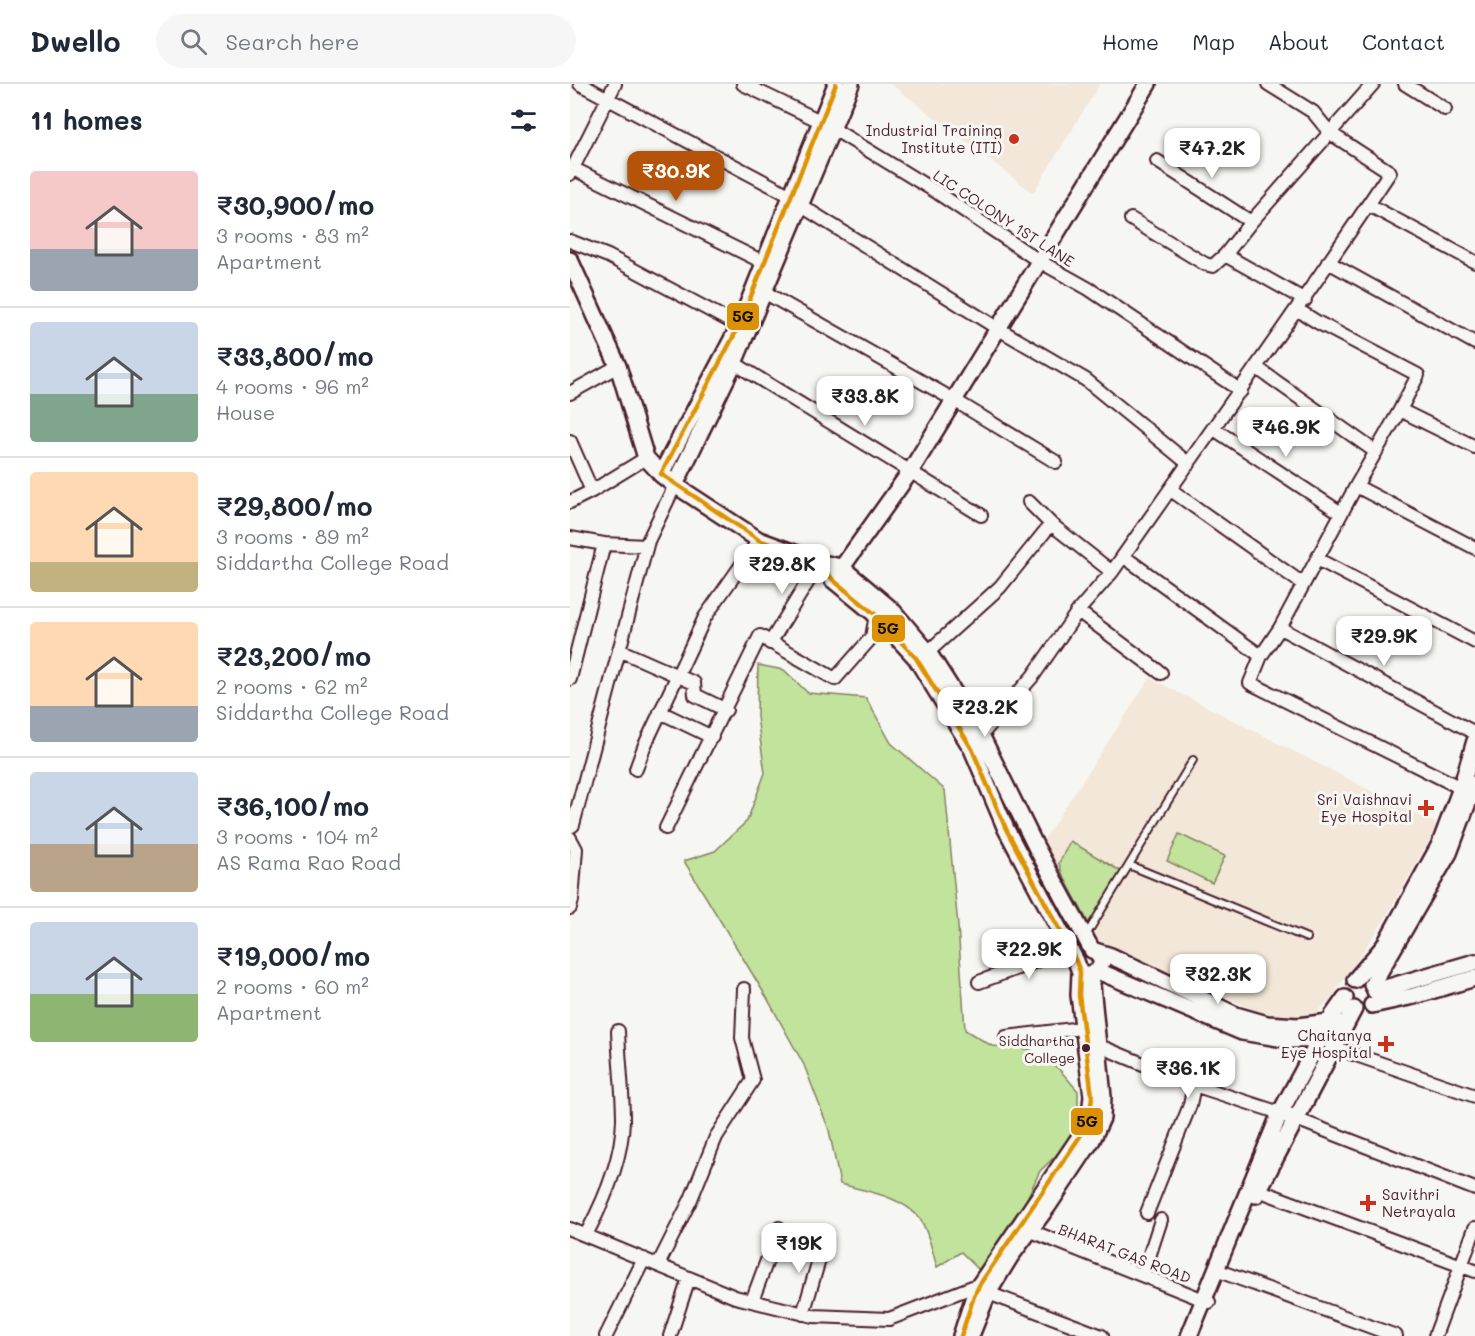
<!DOCTYPE html>
<html lang="en">
<head>
<meta charset="utf-8">
<style>
  :root { --surface:#fff; --page:#f6f6f7; --text:#1f2937; --muted:#747a83; --line:#e0e1e3; --accent:#b45309 }
  body { margin:0; font-family:Mali,sans-serif; background:var(--page); color:var(--text); height:100vh; display:flex; flex-direction:column; font-size:22px; white-space:nowrap }
  * { box-sizing:border-box; margin:0 }
  p { font-size:20px; color:var(--muted) }
  .icon { flex:none; width:33px; height:33px; fill:none; stroke:currentColor; stroke-width:2; stroke-linecap:round; stroke-linejoin:round }
  .map { position:relative; flex:1; overflow:hidden }
  .side { display:flex; flex-direction:column; background:var(--surface); width:570px }
  .side>* { flex:none }
  .price { position:absolute; translate:-50% -51px; padding:0 14px; border-radius:12px; background:#fff; color:#222; font-size:20px; line-height:39px; filter:drop-shadow(0 2px 3px #0008) }
  .price::after { content:''; position:absolute; left:50%; top:36px; width:18px; height:14px; margin-left:-9px; background:inherit; clip-path:polygon(0 0,100% 0,50% 100%) }
  .price.selected { background:var(--accent); color:#fff }
  ul { padding:0; list-style:none }
  li { display:flex; align-items:center; gap:18px; height:150px; padding:0 30px }
  li+li { border-top:2px solid var(--line) }
  li span { display:grid; place-items:center; flex:none; width:168px; height:120px; border-radius:6px; color:#555 }
  li>.icon { margin-inline-start:auto }
  span .icon { width:72px; height:72px; fill:#fffc; stroke-width:1 }
  li b { font-size:26px }
  h2 { display:flex; justify-content:space-between; align-items:center; height:72px; padding:0 30px; font-size:26px }
  header { display:flex; align-items:center; gap:36px; box-sizing:border-box; height:84px; padding:0 30px; background:var(--surface); border-bottom:2px solid var(--line) }
  header strong { font-size:28px }
  nav { display:flex; gap:33px; margin-inline-start:auto; font-size:21px }
  .search { width:420px; height:54px; background:var(--page); display:flex; align-items:center; gap:15px; box-sizing:border-box; padding:0 21px; border-radius:33px; color:var(--muted); font-size:22px }
  main { display:flex; flex:1; min-height:0 }
  .map>svg:first-child { display:block }
  .built { fill:#f2e7d8 }
  .green { fill:#c2e39c; stroke:#868164; stroke-width:1.5 }
  .lines { fill:none; stroke-linecap:round; stroke-linejoin:round }
  .service-casing { stroke:#4a1f2b; stroke-width:10 }
  .minor-casing { stroke:#4a1f2b; stroke-width:16 }
  .tertiary-casing { stroke:#4a1f2b; stroke-width:20 }
  .secondary-casing { stroke:#4a1f2b; stroke-width:21 }
  .service { stroke:#f6f6f2; stroke-width:6 }
  .minor { stroke:#f6f6f2; stroke-width:12 }
  .tertiary { stroke:#f6f6f2; stroke-width:15 }
  .secondary { stroke:#f6f6f2; stroke-width:16 }
  .bus-1-casing { stroke:#f6f6f2; stroke-width:9 }
  .bus-1 { stroke:#dd9206; stroke-width:4.5 }
  .poi-dot { fill:#c8321e; stroke:#f6f6f2; stroke-width:2 }
  .bus-dot { fill:#4a1f2b; stroke:#f6f6f2; stroke-width:2 }
  .labels { text-anchor:middle; dominant-baseline:central; stroke-width:6; stroke-linejoin:round; paint-order:stroke }
  .bus-label { font-size:14px; fill:#4a1f2b; stroke:#f6f6f2; text-anchor:end }
  .poi-label { font-size:15px; fill:#4a1f2b; stroke:#f6f6f2; text-anchor:end }
  .street-label { font-size:15px; fill:#4a1f2b; stroke:#f6f6f2 }
  .line-badge { stroke:#f6f6f2; stroke-width:2 }
  .pale-badge-label { font-size:16px; text-anchor:middle; font-weight:bold; fill:#111 }
</style>
</head>
<body>
<header>
<strong>Dwello</strong>
<div class="search"><svg class="icon" aria-label="search" viewBox="0 0 24 24"><circle cx="10" cy="10" r="6"/><path d="M15 15l6 6"/></svg>Search here</div>
<nav><a>Home</a><a>Map</a><a>About</a><a>Contact</a></nav>
</header>
<main>
<section class="side">
<h2>11 homes<svg class="icon" aria-label="filters" viewBox="0 0 24 24"><path d="M4 7h16M4 17h16"/><circle cx="9" cy="7" r="2"/><circle cx="15" cy="17" r="2"/></svg></h2>
<ul>
<li><span style="background:linear-gradient(#f6c9c9 65%,#9aa5b1 0)"><svg class="icon" aria-label="home" viewBox="0 0 24 24"><path d="M3 11l9-7 9 7M6 9v11h12V9"/></svg></span><div><b>₹30,900/mo</b><p>3 rooms · 83 m²</p><p>Apartment</p></div></li>
<li><span style="background:linear-gradient(#c9d6e8 60%,#7fa58c 0)"><svg class="icon" aria-label="home" viewBox="0 0 24 24"><path d="M3 11l9-7 9 7M6 9v11h12V9"/></svg></span><div><b>₹33,800/mo</b><p>4 rooms · 96 m²</p><p>House</p></div></li>
<li><span style="background:linear-gradient(#ffd9b3 75%,#c2b280 0)"><svg class="icon" aria-label="home" viewBox="0 0 24 24"><path d="M3 11l9-7 9 7M6 9v11h12V9"/></svg></span><div><b>₹29,800/mo</b><p>3 rooms · 89 m²</p><p>Siddartha College Road</p></div></li>
<li><span style="background:linear-gradient(#ffd9b3 70%,#9aa5b1 0)"><svg class="icon" aria-label="home" viewBox="0 0 24 24"><path d="M3 11l9-7 9 7M6 9v11h12V9"/></svg></span><div><b>₹23,200/mo</b><p>2 rooms · 62 m²</p><p>Siddartha College Road</p></div></li>
<li><span style="background:linear-gradient(#c9d6e8 60%,#b9a48a 0)"><svg class="icon" aria-label="home" viewBox="0 0 24 24"><path d="M3 11l9-7 9 7M6 9v11h12V9"/></svg></span><div><b>₹36,100/mo</b><p>3 rooms · 104 m²</p><p>AS Rama Rao Road</p></div></li>
<li><span style="background:linear-gradient(#c9d6e8 60%,#8fb573 0)"><svg class="icon" aria-label="home" viewBox="0 0 24 24"><path d="M3 11l9-7 9 7M6 9v11h12V9"/></svg></span><div><b>₹19,000/mo</b><p>2 rooms · 60 m²</p><p>Apartment</p></div></li>
</ul>
</section>
<div class="map">
<svg width="905" height="1252" viewBox="0 0 905 1252">
  <rect width="100%" height="100%" fill="#f6f6f2"/>
  <filter id="ink" filterUnits="userSpaceOnUse"><feTurbulence type="fractalNoise" baseFrequency=".0167" numOctaves="2"/><feDisplacementMap in="SourceGraphic" scale="12" xChannelSelector="R" yChannelSelector="G"/><feConvolveMatrix kernelMatrix="1 2 1 2 8 2 1 2 1" color-interpolation-filters="sRGB"/></filter>
  <g filter="url(#ink)">
    <path class="built" d="M321,0H530L463,109Z
      M580,594L868,741L813,838L759,917L745,930L723,935L700,933L525,856L471,760Z"/>
    <path class="green" d="M188,581L214,586L238,609L296,614L321,659L375,706L388,842L395,946L422,962L459,965L489,985L508,1007V1050L470,1087L433,1165L408,1185L391,1168L367,1183C363,1170 358,1146 350,1135C333,1112 295,1107 270,1100L259,1046L234,981L197,914L114,777L145,767L177,737L195,689L187,633Z
      M609,750L655,772L642,799L597,777Z
      M500,757L552,788L519,840L492,789L489,779Z"/>
    <g class="lines">
      <g class="service-casing">
        <path id="service" d="M559,781L737,854
          M515,853L623,676"/>
      </g>
      <g class="minor-casing">
        <path id="minor" d="M10,0L221,112
          M173,0L252,38L368,109L469,177L519,205L671,307
          M835,0L875,25
          M587,77L681,138
          M4,85L195,179
          M0,90L45,0
          M230,121L427,244L516,296L619,380
          M799,121L905,178
          M561,135L635,180L643,182L655,171L681,138L803,0
          M0,157L38,172L169,242
          M655,171L735,216
          M758,178L905,259
          M194,208L384,316L486,378
          M728,226L747,238L848,291L830,326
          M164,279L411,431
          M687,284L806,368
          M0,309L48,282
          M644,345L771,429
          M0,357L22,407L0,418
          M786,402L905,464
          M601,406L733,500
          M22,407L76,374
          M459,418L481,440L542,488
          M0,454L34,460
          M553,472L691,572
          M747,475L905,558
          M508,527L591,589
          M710,544L905,649
          M200,559L250,478
          M49,566L124,599L125,611L156,626
          M358,568L430,503L481,440
          M0,595L34,460L76,462
          M90,628L142,653
          M411,651L463,592L508,527L542,488C635,355 730,223 820,88L760,49L743,28L698,0
          M66,685L74,663L135,533L189,456
          M891,704L680,599L691,572L710,544L786,402L830,326L905,363
          M0,743L3,741L78,457L105,401
          M96,744L190,552L265,595L302,553L306,531
          M0,754L6,765L2,816L0,824
          M409,898L500,865
          M436,953L512,944
          M527,961L624,1001L710,1029
          M763,963L905,1012
          M726,1035L905,1105
          M688,1106L905,1187
          M577,1129L620,1021L624,1001
          M0,1145L165,1213L243,1232L319,1235L410,1200
          M461,1147L639,1218
          M14,1150L18,1147C36,1113 52,1075 53,1036C53,1007 49,977 48,947
          M88,1181L121,1115L146,1053L183,996L172,954L174,905
          M646,1186L826,1252
          M573,1191L591,1136
          M418,1209L532,1252
          M182,1217L209,1144
          M233,1230L254,1159
          M36,1252L74,1175
          M100,1252L119,1194
          M865,1252L905,1144"/>
      </g>
      <g class="tertiary-casing">
        <path id="tertiary" d="M281,0L164,279L105,401L189,456L252,479L271,483L322,526L358,568L411,651L466,763L522,866
          M0,176L48,282L76,374L91,390L169,242L266,0
          M257,487L263,496L306,531L346,574L402,665L436,745L506,877L510,888L517,891L528,887L532,878L527,868
          M263,496L340,388L578,0
          M522,866L541,872L666,931L697,940L728,942L759,938H767
          M528,887L672,948L720,956L758,955
          M785,896L814,862L870,760L891,704L905,657
          M802,901L879,769L905,700
          M805,907L905,878
          M802,921L844,912L905,894
          M686,1111L784,925
          M402,1249L418,1209L440,1173L478,1122L522,1056L532,1034L533,1013L521,891
          M391,1252L404,1212L410,1200L513,1048L520,1030L522,1012L509,911L510,888
          M619,1252L710,1029L763,931L775,914"/>
      </g>
      <g class="secondary-casing">
        <path id="secondary" d="M91,390L105,401
          M710,1029L726,1035"/>
      </g>
      <use href="#service" class="service"/>
      <use href="#minor" class="minor"/>
      <use href="#tertiary" class="tertiary"/>
      <use href="#secondary" class="secondary"/>
      <g class="bus-1-casing">
        <path id="bus-1" d="M266,0L169,242L91,390L189,456L250,478L263,496L306,531L346,574L402,665L436,745L506,877L510,888L509,911L522,1012L520,1030L513,1048L410,1200L404,1212L391,1252"/>
      </g>
      <use href="#bus-1" class="bus-1"/>
    </g>
  </g>
  <g class="poi-dot">
    <circle cx="444" cy="55" r="6"/>
    <path d="M853 715h6v6h6v6h-6v6h-6v-6h-6v-6h6z"/>
    <path d="M813 951h6v6h6v6h-6v6h-6v-6h-6v-6h6z"/>
    <path d="M795 1110h6v6h6v6h-6v6h-6v-6h-6v-6h6z"/>
  </g>
  <circle class="bus-dot" cx="516" cy="964" r="5"/>
  <g class="labels">
    <g class="bus-label">
      <text x="505" y="956">Siddhartha<tspan x="505" dy="17">College</tspan></text>
    </g>
    <g class="poi-label">
      <text x="432" y="46">Industrial Training<tspan x="432" dy="17">Institute (ITI)</tspan></text>
      <text x="842" y="715">Sri Vaishnavi<tspan x="842" dy="17">Eye Hospital</tspan></text>
      <text x="802" y="951">Chaitanya<tspan x="802" dy="17">Eye Hospital</tspan></text>
      <text x="812" y="1110" text-anchor="start">Savithri<tspan x="812" dy="17">Netrayala</tspan></text>
    </g>
    <g class="street-label">
      <text transform="translate(434 134) rotate(33)">LIC COLONY 1ST LANE</text>
      <text transform="translate(555 1169) rotate(21)">BHARAT GAS ROAD</text>
    </g>
  </g>
  <g class="line-badge">
    <rect x="156" y="218" width="34" height="29" rx="6" fill="#dd9206"/>
    <rect x="301" y="530" width="35" height="29" rx="6" fill="#dd9206"/>
    <rect x="500" y="1023" width="34" height="29" rx="6" fill="#dd9206"/>
  </g>
  <g class="pale-badge-label">
    <text x="173" y="238">5G</text>
    <text x="318" y="550">5G</text>
    <text x="517" y="1043">5G</text>
  </g>
</svg>
<b class="price" style="left:642px;top:95px">₹47.2K</b>
<b class="price selected" style="left:106px;top:118px">₹30.9K</b>
<b class="price" style="left:295px;top:343px">₹33.8K</b>
<b class="price" style="left:716px;top:374px">₹46.9K</b>
<b class="price" style="left:212px;top:511px">₹29.8K</b>
<b class="price" style="left:814px;top:583px">₹29.9K</b>
<b class="price" style="left:415px;top:654px">₹23.2K</b>
<b class="price" style="left:459px;top:896px">₹22.9K</b>
<b class="price" style="left:648px;top:921px">₹32.3K</b>
<b class="price" style="left:618px;top:1015px">₹36.1K</b>
<b class="price" style="left:229px;top:1190px">₹19K</b>
</div>
</main>
</body>
</html>
